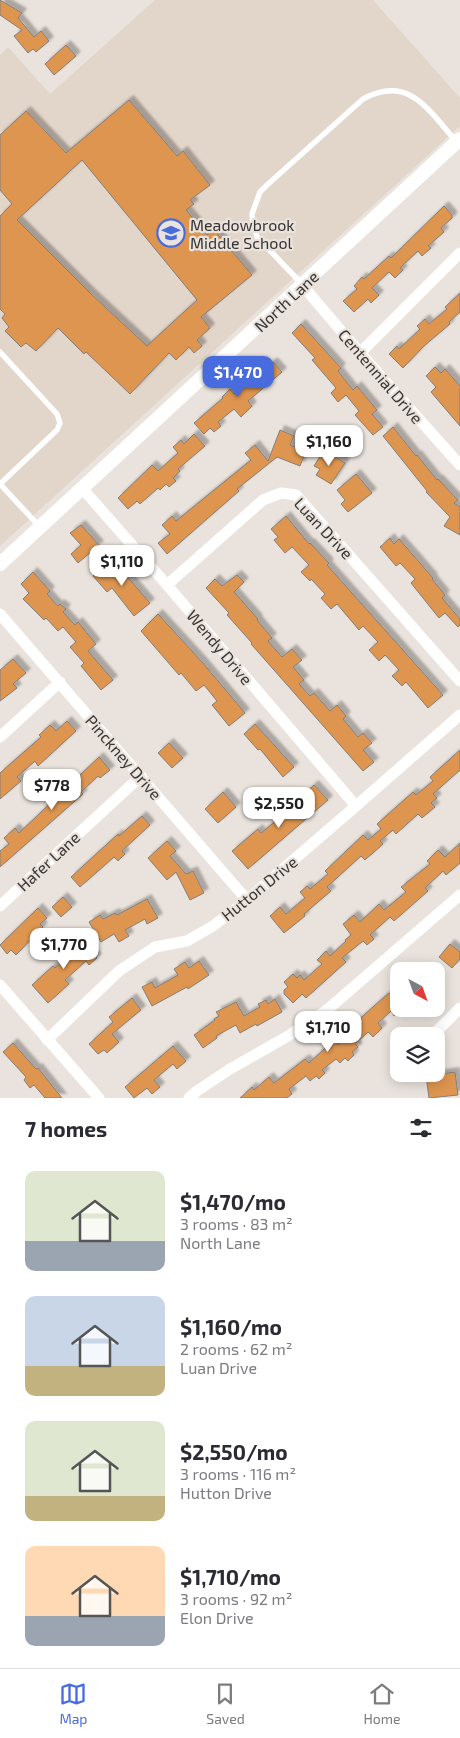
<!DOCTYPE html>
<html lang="en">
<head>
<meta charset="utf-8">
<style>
  :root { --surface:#fff; --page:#f7f7f7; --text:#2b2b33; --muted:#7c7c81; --line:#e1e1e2; --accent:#486bde }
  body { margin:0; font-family:"Exo 2",sans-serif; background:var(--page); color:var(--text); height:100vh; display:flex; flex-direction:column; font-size:19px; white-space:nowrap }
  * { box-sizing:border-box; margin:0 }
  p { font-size:16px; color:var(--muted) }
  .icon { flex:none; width:28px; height:28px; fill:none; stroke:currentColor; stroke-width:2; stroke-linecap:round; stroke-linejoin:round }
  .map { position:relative; height:1098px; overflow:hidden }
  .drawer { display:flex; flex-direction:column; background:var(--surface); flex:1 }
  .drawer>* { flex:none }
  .needle { width:32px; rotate:139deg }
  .fabs { position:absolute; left:390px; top:962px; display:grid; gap:10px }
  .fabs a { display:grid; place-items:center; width:55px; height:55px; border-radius:10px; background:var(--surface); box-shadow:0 2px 12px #0003; font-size:25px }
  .price { position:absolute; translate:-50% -42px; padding:0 11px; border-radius:10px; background:#fff; color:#222; font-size:16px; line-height:32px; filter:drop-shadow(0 1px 2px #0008) }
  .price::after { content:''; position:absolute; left:50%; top:30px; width:15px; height:11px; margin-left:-8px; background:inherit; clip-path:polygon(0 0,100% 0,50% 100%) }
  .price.on { background:var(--accent); color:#fff }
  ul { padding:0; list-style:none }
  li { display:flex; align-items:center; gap:15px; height:125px; padding:0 25px }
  li span { display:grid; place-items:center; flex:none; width:140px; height:100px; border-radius:10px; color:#555 }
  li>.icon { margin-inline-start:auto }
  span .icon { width:60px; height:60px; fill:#fffc; stroke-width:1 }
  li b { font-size:21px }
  h2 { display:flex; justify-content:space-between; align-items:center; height:60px; padding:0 25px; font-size:21px }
  .tabs { display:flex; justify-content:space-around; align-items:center; height:70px; border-top:1px solid var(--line); background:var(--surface); font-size:14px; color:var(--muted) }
  .tabs a { display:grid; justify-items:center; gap:2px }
  .tabs .on { color:var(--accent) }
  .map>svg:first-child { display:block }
  .built { fill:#e2d5ca }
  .building { fill:#dd954f; stroke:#857e79; fill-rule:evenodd; filter:url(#shadow) }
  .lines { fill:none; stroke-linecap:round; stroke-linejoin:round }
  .service { stroke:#fff; stroke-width:5.5 }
  .minor { stroke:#fff; stroke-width:11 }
  .tertiary { stroke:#fff; stroke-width:14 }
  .labels { text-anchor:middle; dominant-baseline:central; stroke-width:4.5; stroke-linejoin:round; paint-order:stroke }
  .poi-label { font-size:16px; fill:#373432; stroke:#eae3dd; text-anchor:start }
  .street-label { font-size:16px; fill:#373432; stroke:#eae3dd }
</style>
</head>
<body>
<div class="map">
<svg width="460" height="1098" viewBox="0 0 460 1098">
  <defs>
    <filter id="shadow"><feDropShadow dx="4.5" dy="-4.5" stdDeviation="1" flood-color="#0004"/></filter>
  </defs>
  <rect width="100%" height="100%" fill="#eae3dd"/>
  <path class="built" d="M155,0H373L460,98V126L0,546V55L8,47L50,94Z"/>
  <path class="building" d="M0,0L22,13L18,18L34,37L41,31L49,41L36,52L33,49L28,53L14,36L22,30L0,15Z
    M66,45L76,56L54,75L45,64Z
    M129,100L177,156L183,151L210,185L190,200L194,204L186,210L207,235L214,230L252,275L201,317L210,328L197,340L202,346L194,353L189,347L176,360L169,353L130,394L86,352L84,354L58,328L36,351L26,343L21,347L5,331L9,327L2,318L5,314L0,309V216L12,204L0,190V135L26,111L66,153ZM82,160L197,300L147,346L91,294L17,220Z
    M444,206L452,215V218L441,228L444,232L428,246L431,248L422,256L418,251L400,268L403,270L395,278L389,272L372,288L379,295L371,303L368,299L354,312L343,301L357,289L354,286L362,277L364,279L389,256L391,258Z
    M460,293V312L449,322L450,324L424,346L403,368L389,354L397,346L399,349L420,329L417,326L425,319L429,324L447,309L445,307Z
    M301,324L341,368L338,371L353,390L357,386L377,410L372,414L383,427L373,435L355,415L359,411L346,395L338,402L331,393L336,388L312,360L315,358L292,333Z
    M273,362L282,372L248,401L252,406L241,417L234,409L218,422L221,426L214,432L210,428L204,434L194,423L223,398L222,397L230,389L234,394L250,379L247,375L257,366L262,371Z
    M435,367L441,373L445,369L460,386V426L431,392L436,387L426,376Z
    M393,427L416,456L417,455L437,480L438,479L458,500L454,503L460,507V535L444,526L450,517L426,492L427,491L383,436Z
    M280,430L294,436L290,445L306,451L300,466L277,457L237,489L239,491L167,554L158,543L170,534L162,525L172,516L176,521L251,460L245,453L255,445L268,461Z
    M194,434L205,446L178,469L180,471L173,478L176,481L169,487L166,484L160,490L158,488L140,504L137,501L128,509L118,498L152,465L158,471L178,453L173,447L181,440L184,444Z
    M324,450L345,463L331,484L316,475L320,469L314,466Z
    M356,474L372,493L348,512L341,504L345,500L337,490Z
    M286,516L309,544L310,543L329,563L327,565L443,695L428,708L406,682L402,686L392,676L399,670L385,655L379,661L369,650L378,642L363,626L359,630L337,604L331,609L321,598L325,594L311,579L310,581L301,572L309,565L292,547L285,553L274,540L278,537L271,529Z
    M81,525L99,545L78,563L71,554L81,545L70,533Z
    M390,538L394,544L399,539L433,578L432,579L445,595L442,598L460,619V625L458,627L445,613L439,618L411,583L415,579L400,563L396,566L380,547Z
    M112,559L150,603L134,616L112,588L107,592L93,576Z
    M33,572L50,591L47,594L58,606L60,604L66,609L63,612L75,625L78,622L96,644L88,651L113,680L101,690L81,666L84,663L70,647L76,642L63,627L58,631L46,618L44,620L23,599L29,593L21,584Z
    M237,575L244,582L234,592L258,619L257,620L272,638L268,641L282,657L292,649L302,660L293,667L304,680L299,684L310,696L314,693L330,711L337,705L346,716L343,719L358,737L363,733L372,743L363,750L374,762L363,771L251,644L252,643L227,615L229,613L206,588L215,579L222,586Z
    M158,614L202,662L245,713L229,726L212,705L217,701L204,685L196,691L181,673L179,675L141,631Z
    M13,659L26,673L13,684L17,688L0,701V670Z
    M67,721L76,731L38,766L35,761L17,777L21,781L0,799V773L41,737L39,735L50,725L56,731Z
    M255,724L294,767L283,777L260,749L258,750L244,734Z
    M169,743L183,758L172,768L158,753Z
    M460,750V770L433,794L437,798L431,803L435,807L422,818L418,814L396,834L393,830L380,841L383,844L365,860L361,856L327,887L331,891L304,914L305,916L284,933L270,916L280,907L286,914L305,898L300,892L307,886L310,889L328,874L325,871L363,835L368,840L381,829L377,824L413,792L416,795L433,781L430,777Z
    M99,757L110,770L100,778L98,776L81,792L83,794L0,867V851L9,844L4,838L15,828L19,833Z
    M314,785L328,800L248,869L232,851L258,829L261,833L277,820L279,823L296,809L292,805Z
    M223,792L236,807L218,823L205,809Z
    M142,816L150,825L122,851L125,854L118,861L114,857L80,887L71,877L118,834L119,836Z
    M167,841L176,851L170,856L186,874L193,871L204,893L190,900L176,872L167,880L148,858Z
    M460,843V863L446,875L443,871L425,888L428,891L394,921L390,917L370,935L374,939L367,945L363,941L342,958L346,962L306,998L302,994L293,1003L284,994V990L288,987L284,982L293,974L297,978L300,975L304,980L322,964L317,960L326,951L330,956L346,941L345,940L351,935L343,924L354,915L360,922L379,904L384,910L406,892L401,887L430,864L427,861L438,850L445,857Z
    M63,897L72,907L61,917L52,907Z
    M147,899L158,918L147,924L145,919L125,930L129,936L119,942L114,934L101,942L89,922L100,915L103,919L115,913L117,915Z
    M38,908L47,918L40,924L43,927L16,955L11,950L7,954L0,945Z
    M71,936L80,945L83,942L97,958L89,965L86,961L65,980L69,984L48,1003L32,985L53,966L55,968L71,954L62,944Z
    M450,944L460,952V959L452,968L439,957Z
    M199,961L209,975L188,989L187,987L152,1006L142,987L152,982L155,988L178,975L174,969L185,962L189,968Z
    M399,992V1012L394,1016L391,1011L378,1023L382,1028L373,1037L368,1032L355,1044L358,1047L352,1052L354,1055L348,1061L345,1058L340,1063L336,1059L322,1070L325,1073L319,1079L316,1076L310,1081L306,1076L289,1089L292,1094L287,1098H240L252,1087L254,1090L269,1077L274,1083L305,1059L309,1063L334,1040L338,1045L356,1029L353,1025L374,1006L389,993L393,997Z
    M132,998L141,1010L112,1034L119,1042L107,1053L104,1050L98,1054L89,1044L113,1022L109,1017Z
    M275,999L282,1012L257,1026L256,1024L240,1033L236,1025L216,1036L217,1038L203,1048L194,1035L215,1020L214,1019L219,1016L216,1012L236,1002L244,1016L260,1007L258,1004L266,1000L268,1004Z
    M13,1043L36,1069L38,1068L62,1098H45L34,1085L30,1088L24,1080L26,1077L3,1052Z
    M173,1046L186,1061L177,1069L173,1064L154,1080L160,1087L152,1094L147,1088L134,1098L125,1087Z
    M455,1072L458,1095L429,1098L426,1076Z"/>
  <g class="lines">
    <path class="service" d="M302,284L257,237L253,224L252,214L260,192L267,185L363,99C409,74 428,110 456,141
      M0,352L57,414L60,423L57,430L0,484
      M0,484L40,527"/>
    <path class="minor" d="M303,286L360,353L460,465
      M360,353L460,253
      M82,488L167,585L356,806
      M167,585L263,500L281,493L296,495L460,681
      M0,614L247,900
      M0,737L60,682
      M0,906L141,776
      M0,985L99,1098
      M437,1031L460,1008
      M47,1040L119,971L155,947L187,941L213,926L247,900L356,806L460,715
      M189,1098L197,1091L230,1069L288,1036L327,1010L460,895"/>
    <path class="tertiary" d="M0,564L460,139"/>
  </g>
  <defs>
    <g id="school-ring" transform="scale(1.4375)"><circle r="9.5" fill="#eae3dd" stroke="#486bde" stroke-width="1.5"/><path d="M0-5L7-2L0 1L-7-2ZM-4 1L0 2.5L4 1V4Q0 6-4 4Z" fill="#486bde"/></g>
  </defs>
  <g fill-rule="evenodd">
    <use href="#school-ring" x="171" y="233"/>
  </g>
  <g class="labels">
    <g class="poi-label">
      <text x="190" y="224">Meadowbrook<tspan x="190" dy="18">Middle School</tspan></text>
    </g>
    <g class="street-label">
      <text transform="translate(286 301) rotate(-43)">North Lane</text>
      <text transform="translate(381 376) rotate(49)">Centennial Drive</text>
      <text transform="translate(324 528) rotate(47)">Luan Drive</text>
      <text transform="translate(220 647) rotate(50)">Wendy Drive</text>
      <text transform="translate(124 757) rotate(49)">Pinckney Drive</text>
      <text transform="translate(48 861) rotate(-43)">Hafer Lane</text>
      <text transform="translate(259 888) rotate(-39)">Hutton Drive</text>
    </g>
  </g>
</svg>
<div class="fabs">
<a><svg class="needle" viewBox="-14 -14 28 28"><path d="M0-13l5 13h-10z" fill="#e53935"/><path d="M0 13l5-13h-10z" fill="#7c7c81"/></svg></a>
<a><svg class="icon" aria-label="layers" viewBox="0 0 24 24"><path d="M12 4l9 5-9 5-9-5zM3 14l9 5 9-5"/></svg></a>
</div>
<b class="price on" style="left:238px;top:398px">$1,470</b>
<b class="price" style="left:329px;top:467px">$1,160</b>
<b class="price" style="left:122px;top:587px">$1,110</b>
<b class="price" style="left:52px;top:811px">$778</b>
<b class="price" style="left:279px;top:829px">$2,550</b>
<b class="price" style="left:64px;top:970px">$1,770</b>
<b class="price" style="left:328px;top:1053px">$1,710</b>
</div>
<section class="drawer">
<h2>7 homes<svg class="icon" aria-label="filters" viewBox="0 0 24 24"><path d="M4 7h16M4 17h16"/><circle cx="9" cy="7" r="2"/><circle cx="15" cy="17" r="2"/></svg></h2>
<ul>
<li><span style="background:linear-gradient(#dfe7d0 70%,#9aa5b1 0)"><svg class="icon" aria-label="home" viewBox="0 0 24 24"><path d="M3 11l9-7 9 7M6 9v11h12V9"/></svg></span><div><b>$1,470/mo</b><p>3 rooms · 83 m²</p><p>North Lane</p></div></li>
<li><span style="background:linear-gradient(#c9d6e8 70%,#c2b280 0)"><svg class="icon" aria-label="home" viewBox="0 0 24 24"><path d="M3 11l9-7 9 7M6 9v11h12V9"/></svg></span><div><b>$1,160/mo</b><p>2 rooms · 62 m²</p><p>Luan Drive</p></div></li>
<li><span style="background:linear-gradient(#dfe7d0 75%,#c2b280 0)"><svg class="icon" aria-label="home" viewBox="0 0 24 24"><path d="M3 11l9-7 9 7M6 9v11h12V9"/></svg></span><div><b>$2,550/mo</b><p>3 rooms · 116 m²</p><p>Hutton Drive</p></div></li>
<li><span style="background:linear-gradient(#ffd9b3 70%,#9aa5b1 0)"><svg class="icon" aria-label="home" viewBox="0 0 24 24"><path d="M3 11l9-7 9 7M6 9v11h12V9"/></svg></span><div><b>$1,710/mo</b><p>3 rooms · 92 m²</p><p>Elon Drive</p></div></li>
</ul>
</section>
<nav class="tabs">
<a class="on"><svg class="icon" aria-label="map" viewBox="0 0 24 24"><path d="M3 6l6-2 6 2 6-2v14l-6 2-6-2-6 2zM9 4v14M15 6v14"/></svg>Map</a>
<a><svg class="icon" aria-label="saved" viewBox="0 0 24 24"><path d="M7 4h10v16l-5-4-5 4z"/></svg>Saved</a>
<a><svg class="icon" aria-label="home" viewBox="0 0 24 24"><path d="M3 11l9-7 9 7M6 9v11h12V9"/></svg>Home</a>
</nav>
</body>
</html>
